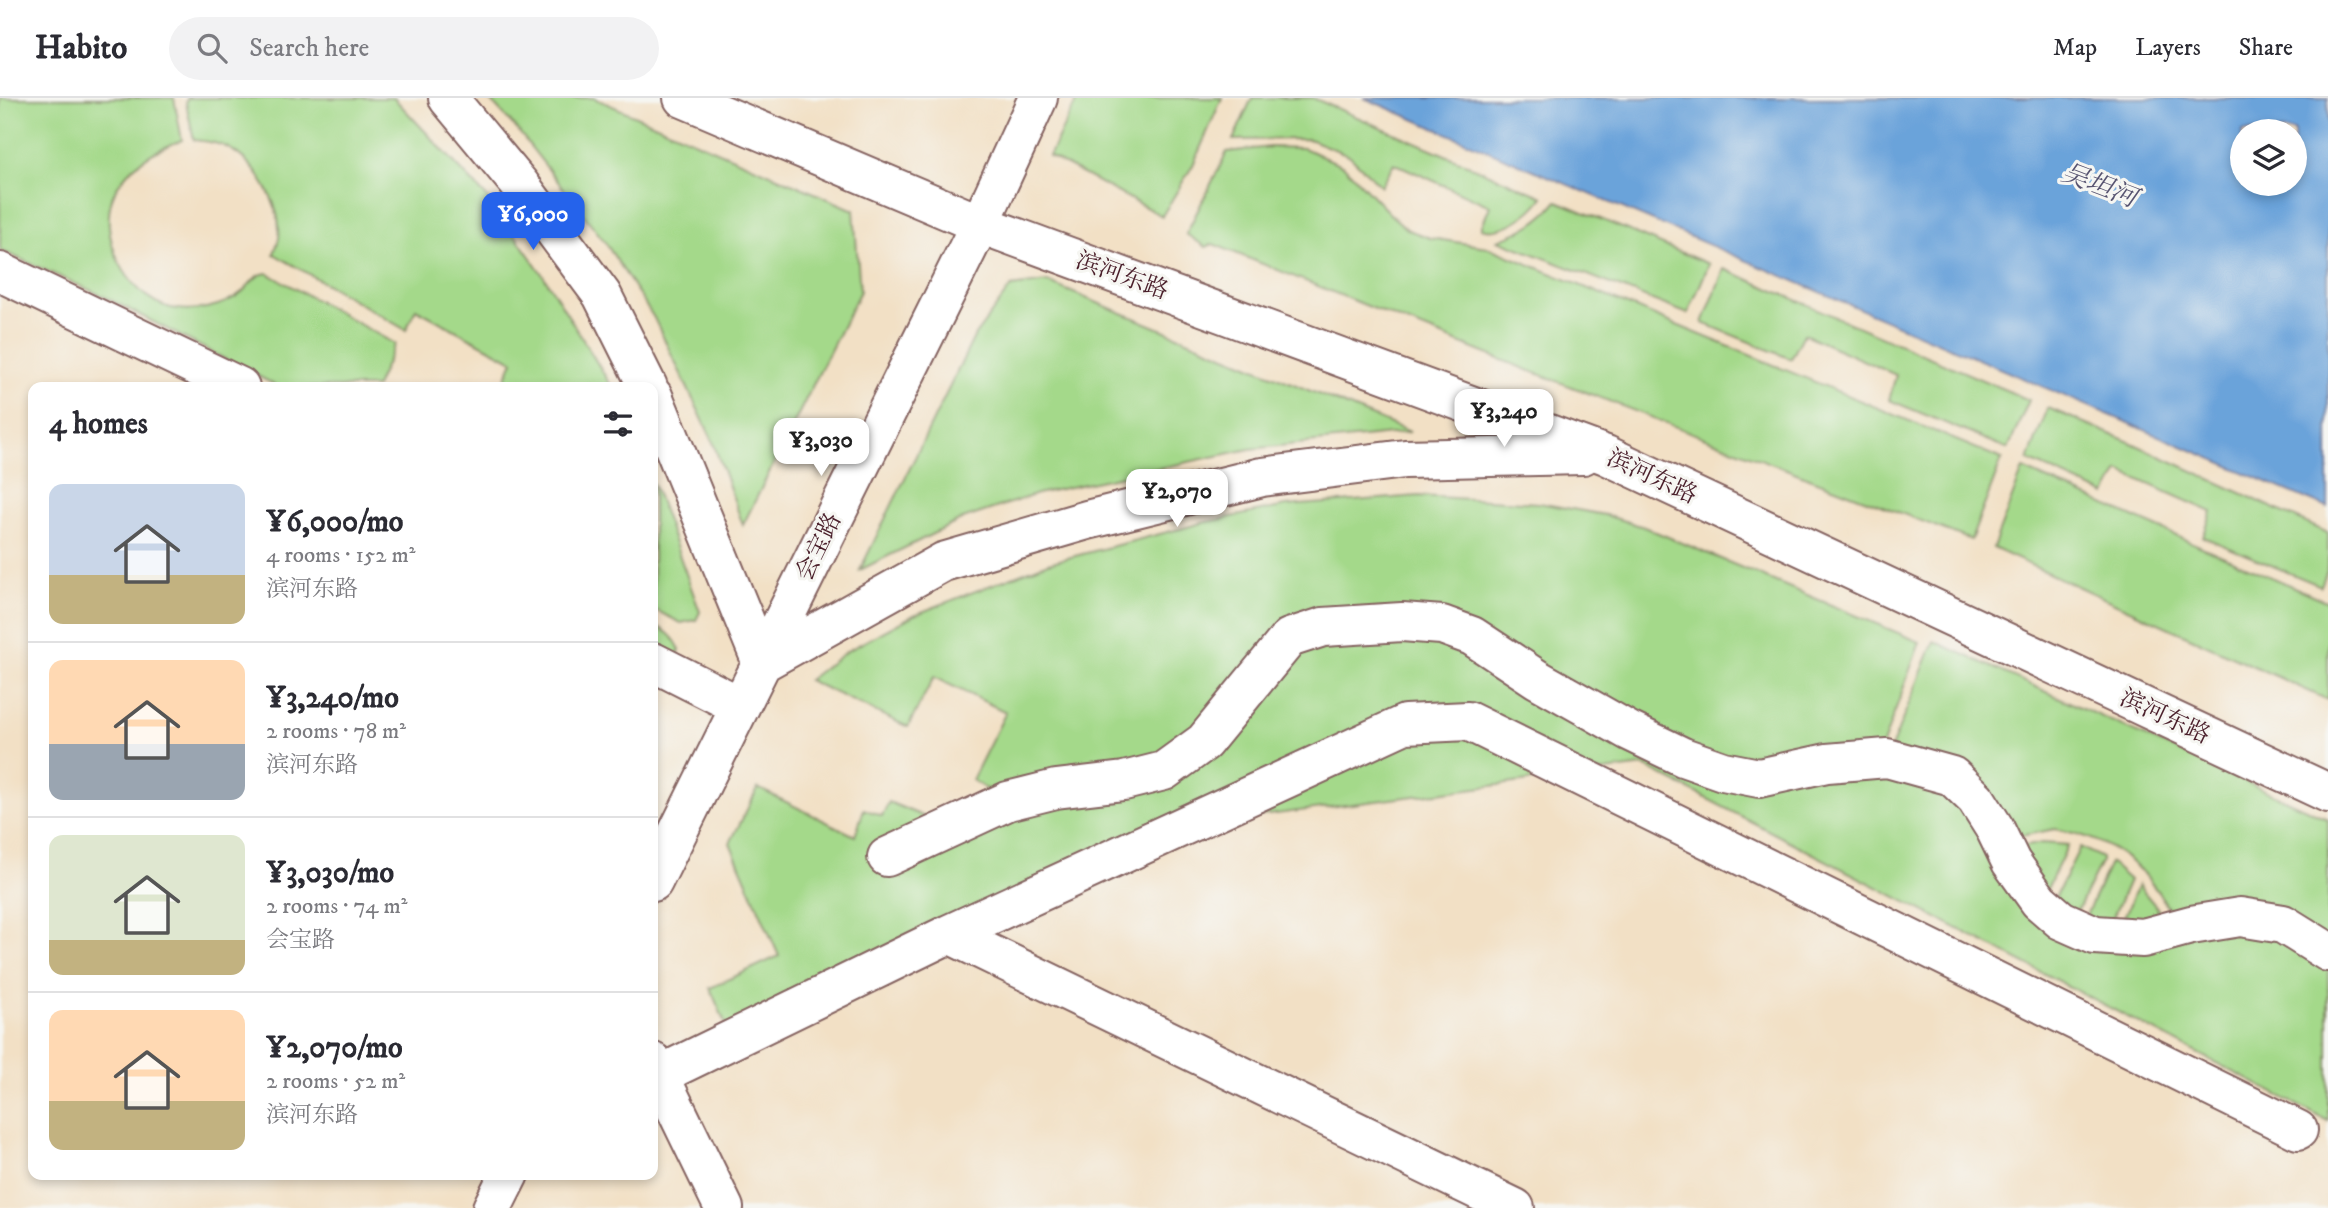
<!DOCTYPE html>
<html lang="en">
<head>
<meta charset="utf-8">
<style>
  :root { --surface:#fff; --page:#f2f2f3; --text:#2b2b33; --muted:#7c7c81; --line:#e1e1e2; --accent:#2563eb }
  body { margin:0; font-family:"IM FELL DW Pica","Noto Serif SC",serif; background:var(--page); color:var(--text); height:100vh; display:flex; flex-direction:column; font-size:26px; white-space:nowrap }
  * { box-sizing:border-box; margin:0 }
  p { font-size:23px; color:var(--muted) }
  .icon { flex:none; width:38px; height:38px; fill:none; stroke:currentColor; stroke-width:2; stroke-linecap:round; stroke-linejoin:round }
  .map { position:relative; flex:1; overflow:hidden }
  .side { position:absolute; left:28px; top:284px; width:630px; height:798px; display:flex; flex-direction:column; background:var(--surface); border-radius:14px; box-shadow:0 4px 10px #0003 }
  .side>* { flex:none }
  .fabs { position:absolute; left:2230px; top:21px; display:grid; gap:14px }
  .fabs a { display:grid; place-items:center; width:77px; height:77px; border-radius:50%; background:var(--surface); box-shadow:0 4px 10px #0003; font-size:35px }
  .price { position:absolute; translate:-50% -60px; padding:0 16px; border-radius:14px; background:#fff; color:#222; font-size:23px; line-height:46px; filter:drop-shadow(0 2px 4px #0008) }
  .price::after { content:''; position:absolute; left:50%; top:42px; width:21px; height:16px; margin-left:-10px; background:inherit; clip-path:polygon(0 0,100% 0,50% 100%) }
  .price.current { background:var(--accent); color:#fff }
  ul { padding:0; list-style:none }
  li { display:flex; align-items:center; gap:21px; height:175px; padding:0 21px }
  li+li { border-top:2px solid var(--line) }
  li span { display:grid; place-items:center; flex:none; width:196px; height:140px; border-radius:14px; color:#555 }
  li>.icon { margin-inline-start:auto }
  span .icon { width:84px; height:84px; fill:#fffc; stroke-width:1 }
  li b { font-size:30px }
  h2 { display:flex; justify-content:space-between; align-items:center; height:84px; padding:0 21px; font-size:30px }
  header { display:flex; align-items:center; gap:42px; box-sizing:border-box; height:98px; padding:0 35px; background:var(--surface); border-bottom:2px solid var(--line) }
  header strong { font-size:33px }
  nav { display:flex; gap:38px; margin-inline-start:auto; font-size:24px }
  .search { width:490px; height:63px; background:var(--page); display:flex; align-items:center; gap:18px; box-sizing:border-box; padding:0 24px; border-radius:38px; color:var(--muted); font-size:26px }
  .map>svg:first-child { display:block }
  .green { fill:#a4d98a; stroke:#777c5a; stroke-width:2; fill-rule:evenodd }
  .water { fill:#6ba3da; stroke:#5a6182; stroke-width:2; fill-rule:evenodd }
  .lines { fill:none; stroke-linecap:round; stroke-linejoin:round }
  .minor-casing { stroke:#856361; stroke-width:42 }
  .major-casing { stroke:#856361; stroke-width:42 }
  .minor { stroke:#fff; stroke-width:38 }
  .major { stroke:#fff; stroke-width:38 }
  .labels { text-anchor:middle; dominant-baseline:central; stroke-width:6; stroke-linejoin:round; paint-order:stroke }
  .street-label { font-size:24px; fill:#4a1f2b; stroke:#f6f6f2 }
  .water-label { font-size:26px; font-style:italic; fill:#575471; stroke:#f6f6f2 }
</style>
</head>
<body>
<header>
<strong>Habito</strong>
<div class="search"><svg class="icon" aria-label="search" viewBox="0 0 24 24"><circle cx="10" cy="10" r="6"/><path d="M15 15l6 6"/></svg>Search here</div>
<nav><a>Map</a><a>Layers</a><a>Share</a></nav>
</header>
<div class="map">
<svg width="2328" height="1110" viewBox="0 0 2328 1110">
  <rect width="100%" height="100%" fill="#f6f6f2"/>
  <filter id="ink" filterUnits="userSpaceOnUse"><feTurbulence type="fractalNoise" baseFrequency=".0143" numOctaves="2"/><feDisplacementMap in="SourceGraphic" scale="14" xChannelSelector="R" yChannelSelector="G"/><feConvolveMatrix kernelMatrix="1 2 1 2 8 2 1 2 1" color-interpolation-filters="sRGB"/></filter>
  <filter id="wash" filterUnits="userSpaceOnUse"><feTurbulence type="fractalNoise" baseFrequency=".00686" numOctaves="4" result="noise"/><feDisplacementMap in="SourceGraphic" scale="28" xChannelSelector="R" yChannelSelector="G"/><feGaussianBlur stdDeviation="1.57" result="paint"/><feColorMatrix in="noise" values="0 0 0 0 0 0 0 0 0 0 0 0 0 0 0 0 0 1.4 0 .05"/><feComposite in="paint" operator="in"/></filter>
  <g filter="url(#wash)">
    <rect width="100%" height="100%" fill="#f2e0c5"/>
    <path class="green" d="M0,0H174L182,42C155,52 129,66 115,93C95,135 126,199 171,210C194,215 224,209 242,194C251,186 255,176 267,175L395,246L376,289H279L103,198L0,152Z
      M187,0H394L493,106L545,180L612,289H502L513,263L416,211L406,232L274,156C275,151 278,145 279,140C282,107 256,63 226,49C217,44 204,43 194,42L186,5Z
      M488,0H594L854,112L860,193L743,427L711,339L654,220L605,144L516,30Z
      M1078,0H1222L1193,67L1162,118L1049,58Z
      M1252,0H1313L1543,99C1531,116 1503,137 1481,130L1490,108L1394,65L1381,88L1349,57L1309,41L1233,42Z
      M1270,49L1304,50L1344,68L1390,116L1408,132L1430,140L1487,149L2002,361L1971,442L1494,259L1213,146L1206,149L1186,136L1227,54Z
      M1557,103L1709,166L1688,216L1498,142C1523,133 1540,124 1557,103Z
      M1724,171L2029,302L2008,351L1889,302L1896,277L1804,236L1791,261L1703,225Z
      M1047,184L1410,334L1250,351L1037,396L963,421L860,472L975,237L1011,189Z
      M2048,310L2132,345L2328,435V470L2321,488L2203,439L2212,414L2119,373L2106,397L2028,362Z
      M2023,371L2328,504V602L1993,450Z
      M653,385L700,514L696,522L681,525L653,511Z
      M1419,398L1539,405L1605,417L1644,429L1920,544L1878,660H1887L1934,543L2328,721V1023L1644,668L1206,725L738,955L710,890L779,858L730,745L758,690L855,738L864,711L882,718L889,704L932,722L987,692L972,682L1006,614L934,579L908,629L808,582L847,553L914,517L1048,465L1206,424L1286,408ZM2055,731C2119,742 2150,773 2179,829L2143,840L2039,803L2001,742Z
      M653,526C666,533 674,538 680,552L674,565L653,554Z
      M2042,745L2068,747L2045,795L2013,751Z
      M2080,749L2102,760V763L2074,819L2053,804Z
      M2110,765L2129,782L2108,831L2083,824Z
      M2138,787L2159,812L2167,828L2118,833Z"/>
    <path class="water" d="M1364,0H2328V410ZM2242,33H2294V86H2242Z"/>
  </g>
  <g filter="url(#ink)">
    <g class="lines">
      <g class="minor-casing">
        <path id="minor" d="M0,174L240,289
          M653,564L740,608
          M887,759L1008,703L1056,691L1124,683L1164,673L1204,644L1289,540L1323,529L1402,524L1442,527L1472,538L1537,581L1629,633L1683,659L1723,673L1759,680L1827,665L1887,660L1952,678L1976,701L1995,731L2011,764L2039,803L2061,822L2095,837L2143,840L2191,827L2240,819L2283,826L2328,854
          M949,836L1405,626L1468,623L2298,1032
          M653,964L724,1110
          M659,977L949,836L1515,1110"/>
      </g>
      <g class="major-casing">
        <path id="major" d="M448,0L521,88L602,197L648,289
          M683,0L980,126L1606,357L2328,695
          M653,298L762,565L943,464L1087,422L1262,379L1405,361L1583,357
          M653,784L980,126L1038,0
          M492,1110L509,1076"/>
      </g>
      <use href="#minor" class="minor"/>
      <use href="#major" class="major"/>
    </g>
  </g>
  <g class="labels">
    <g class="street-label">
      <text transform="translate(1122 178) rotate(20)">滨河东路</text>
      <text transform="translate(1652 379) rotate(25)">滨河东路</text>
      <text transform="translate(819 449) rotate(-64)">会宝路</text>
      <text transform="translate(2165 619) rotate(25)">滨河东路</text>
    </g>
    <g class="water-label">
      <text transform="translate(2099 88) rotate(21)">吴坦河</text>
    </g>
  </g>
</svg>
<div class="fabs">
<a><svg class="icon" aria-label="layers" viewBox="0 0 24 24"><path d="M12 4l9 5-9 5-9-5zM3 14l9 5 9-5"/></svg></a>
</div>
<b class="price current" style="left:533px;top:154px">¥6,000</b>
<b class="price" style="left:1504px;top:351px">¥3,240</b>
<b class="price" style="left:821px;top:380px">¥3,030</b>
<b class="price" style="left:1177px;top:431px">¥2,070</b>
<section class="side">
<h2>4 homes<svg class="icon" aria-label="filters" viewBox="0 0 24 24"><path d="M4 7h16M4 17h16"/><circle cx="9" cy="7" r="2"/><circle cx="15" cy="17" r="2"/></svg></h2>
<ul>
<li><span style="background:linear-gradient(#c9d6e8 65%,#c2b280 0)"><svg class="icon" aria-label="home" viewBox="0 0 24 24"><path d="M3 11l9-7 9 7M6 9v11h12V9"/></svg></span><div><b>¥6,000/mo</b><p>4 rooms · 152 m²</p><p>滨河东路</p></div></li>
<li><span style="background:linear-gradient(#ffd9b3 60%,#9aa5b1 0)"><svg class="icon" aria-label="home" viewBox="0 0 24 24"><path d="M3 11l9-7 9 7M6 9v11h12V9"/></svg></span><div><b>¥3,240/mo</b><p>2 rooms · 78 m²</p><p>滨河东路</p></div></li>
<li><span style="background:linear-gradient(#dfe7d0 75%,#c2b280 0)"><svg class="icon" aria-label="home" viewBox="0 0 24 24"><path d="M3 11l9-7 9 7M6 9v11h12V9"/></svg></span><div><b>¥3,030/mo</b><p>2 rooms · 74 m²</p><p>会宝路</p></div></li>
<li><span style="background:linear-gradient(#ffd9b3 65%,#c2b280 0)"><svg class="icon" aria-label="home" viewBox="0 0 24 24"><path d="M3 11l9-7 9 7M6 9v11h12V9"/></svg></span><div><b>¥2,070/mo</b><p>2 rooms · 52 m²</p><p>滨河东路</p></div></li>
</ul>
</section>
</div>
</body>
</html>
